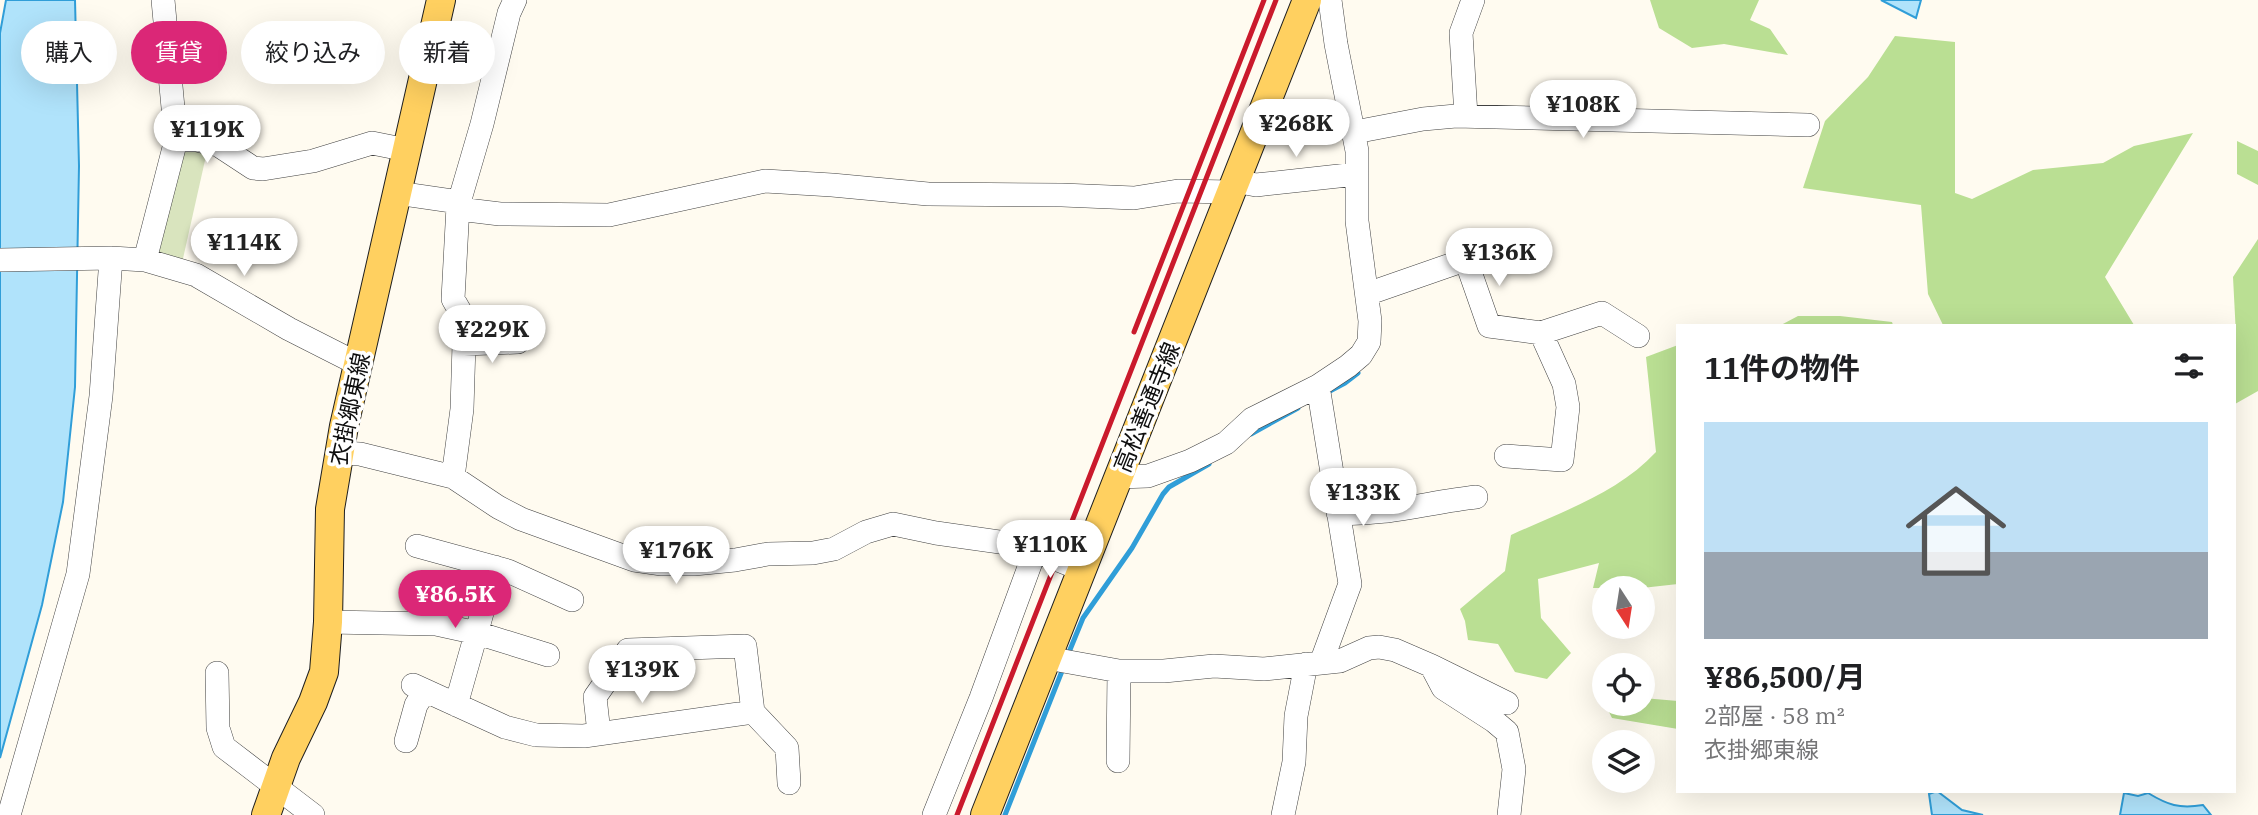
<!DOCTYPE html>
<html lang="ja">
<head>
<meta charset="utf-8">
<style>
  :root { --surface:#fff; --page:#f2f2f2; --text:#202124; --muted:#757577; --line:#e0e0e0; --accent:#db2777 }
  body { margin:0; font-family:"IBM Plex Serif","Noto Sans JP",serif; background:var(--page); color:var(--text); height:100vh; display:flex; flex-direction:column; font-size:26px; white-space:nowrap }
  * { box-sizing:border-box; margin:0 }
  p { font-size:23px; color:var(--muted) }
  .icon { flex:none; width:38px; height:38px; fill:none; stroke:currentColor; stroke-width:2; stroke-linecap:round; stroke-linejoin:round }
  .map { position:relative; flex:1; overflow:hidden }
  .details { position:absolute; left:1676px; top:324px; width:560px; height:469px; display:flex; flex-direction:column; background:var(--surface); border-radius:0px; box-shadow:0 7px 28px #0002 }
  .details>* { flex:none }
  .hud { position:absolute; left:21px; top:21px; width:665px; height:63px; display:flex; gap:14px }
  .needle { width:46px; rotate:168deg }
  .fabs { position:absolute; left:1592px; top:576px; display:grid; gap:14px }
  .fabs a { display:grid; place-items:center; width:63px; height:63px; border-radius:50%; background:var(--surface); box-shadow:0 7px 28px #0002; font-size:35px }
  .price { position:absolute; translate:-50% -60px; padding:0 16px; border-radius:24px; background:#fff; color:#222; font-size:23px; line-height:46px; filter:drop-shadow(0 2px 4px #0008) }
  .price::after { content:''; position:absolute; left:50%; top:42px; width:21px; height:16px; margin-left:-10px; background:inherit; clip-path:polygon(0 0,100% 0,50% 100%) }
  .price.selected { background:var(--accent); color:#fff }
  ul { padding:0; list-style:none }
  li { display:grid; align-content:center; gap:14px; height:371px; padding:0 28px }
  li+li { border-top:2px solid var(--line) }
  li span { display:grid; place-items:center; height:217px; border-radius:0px; color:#555 }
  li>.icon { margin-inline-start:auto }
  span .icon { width:126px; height:126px; fill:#fffc; stroke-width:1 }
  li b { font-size:30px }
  h2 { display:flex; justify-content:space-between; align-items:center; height:84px; padding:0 28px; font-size:30px }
  .chip { padding:0 24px; border-radius:32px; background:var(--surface); box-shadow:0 7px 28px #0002; font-size:24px; line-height:63px }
  .chip.selected { background:var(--accent); color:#fff }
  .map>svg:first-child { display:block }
  .forest { fill:#badf93 }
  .cemetery { fill:#d9e4be }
  .water { fill:#b0e3fb; stroke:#309ed8; stroke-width:2 }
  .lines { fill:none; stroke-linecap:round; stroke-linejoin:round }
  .stream { stroke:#309ed8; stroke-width:5 }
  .minor-casing { stroke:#414141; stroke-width:24 }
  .major-casing { stroke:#1f1f1f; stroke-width:30 }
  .minor { stroke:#fff; stroke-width:23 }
  .major { stroke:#ffd060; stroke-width:28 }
  .rail { stroke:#ca1a2c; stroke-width:5 }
  .labels { text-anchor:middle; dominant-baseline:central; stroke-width:7; stroke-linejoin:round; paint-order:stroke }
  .street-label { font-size:23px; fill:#0e0e0e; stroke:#fff }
</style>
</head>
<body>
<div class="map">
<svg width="2258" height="815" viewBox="0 0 2258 815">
  <rect width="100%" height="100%" fill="#fffbf0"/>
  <path class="forest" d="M1650,0H1759L1750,20L1770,29L1788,55L1724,44L1692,48L1659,28Z
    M1895,36L1955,42V193L1972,199L2033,170L2103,163L2134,146L2193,133L2105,277L2134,325H1943L1928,294L1921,205L1803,188L1825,121L1868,77Z
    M2237,141L2258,151V185L2237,174Z
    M2258,239V391L2235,404V336L2236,335L2233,277Z
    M1798,316H1840L1892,322L1893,325H1781Z
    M1678,345V584L1642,588H1593L1599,563L1538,579L1541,618L1571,653L1547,679L1515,672L1498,644L1468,640L1465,621L1460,609L1505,571L1511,535C1561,512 1618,493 1656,452L1646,357Z
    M1643,698L1678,701V729L1612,718L1605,704H1643Z"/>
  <path class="cemetery" d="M180,144L208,147L182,263L153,257Z"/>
  <path class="water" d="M6,0H75L79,166L75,387L63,502L42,605L0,758V33Z
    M1881,0H1921L1916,18Z
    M1937,791L1962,810L1983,815H1932L1929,794Z
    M2124,793L2138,796L2148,793C2168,805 2179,809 2203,805L2211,815H2120Z"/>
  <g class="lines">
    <path class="stream" d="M1328,392L1345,383L1358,373
      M1251,434L1298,408
      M1067,657L1083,618L1132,548L1163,494L1169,487L1209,464
      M1005,815L1064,666"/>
    <g class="minor-casing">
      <path id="minor" d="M163,0L176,140H197L218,145L253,168L263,169L313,161L372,143L407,150
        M1466,116L1461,33L1473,0
        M1355,132L1423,119L1456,116L1808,125
        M1235,181L1256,185L1357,174
        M397,193L452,201L467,210L500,214L609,215L765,181L832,185L928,194L1062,195L1134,198L1178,191L1231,192
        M0,260L111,258L145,260L196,275L289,329L358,364
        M145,260L176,140
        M1367,294L1462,261L1468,266L1489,326L1541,333L1602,313L1638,336
        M464,344L518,342
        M1318,386L1350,584L1321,663
        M340,453L360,454L453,477L498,507L521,519L634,560L662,564H694L735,560L768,554L813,553L834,549L866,532L893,524L936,533L1020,545L1081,569
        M1506,456L1562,460L1568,407L1564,384L1541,333
        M453,477L462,409L464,344L461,313L453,299L458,206L482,124L509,13L515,0
        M1118,477L1148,476L1190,461L1226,443L1252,419L1318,386L1348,366L1361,355L1369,342L1370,321L1357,221V151L1336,44L1330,0
        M1338,513C1384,516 1430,502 1476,497
        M417,546L508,571L572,600
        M328,622L436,624L477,633L548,655
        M1047,658L1119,671H1164L1214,666L1264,669L1340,661L1369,648L1379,647L1395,650L1432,666L1507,703
        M1433,669L1443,688L1494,721L1507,732L1514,769L1509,815
        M217,673L218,728L224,747L313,815
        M413,685L505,727L536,735L584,736L753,712L787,748L789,783
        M456,705L495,567
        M599,733L595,697L628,650L745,646L753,712
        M406,741L416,705L425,691
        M1118,761L1119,671
        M9,815L78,574L101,396L111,258
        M934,815L981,698L1035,551
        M1283,815L1294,762L1296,716L1306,664"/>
    </g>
    <g class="major-casing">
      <path id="major" d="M266,815L286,758L313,702L324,672L328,622L330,509L344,426L441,0
        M985,815L1307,0"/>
    </g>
    <use href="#minor" class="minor"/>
    <use href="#major" class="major"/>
    <path class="rail" d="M1134,332L1264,0
      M957,815L1276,0"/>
  </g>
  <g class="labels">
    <g class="street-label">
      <text transform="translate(1146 407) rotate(-68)">高松善通寺線</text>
      <text transform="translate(349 409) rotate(-78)">衣掛郷東線</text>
    </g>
  </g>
</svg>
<div class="fabs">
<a><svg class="needle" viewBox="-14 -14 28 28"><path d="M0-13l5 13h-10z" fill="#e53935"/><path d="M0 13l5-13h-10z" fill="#757577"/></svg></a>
<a><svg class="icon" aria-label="locate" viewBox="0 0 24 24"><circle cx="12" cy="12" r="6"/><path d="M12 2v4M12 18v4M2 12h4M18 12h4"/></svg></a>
<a><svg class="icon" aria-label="layers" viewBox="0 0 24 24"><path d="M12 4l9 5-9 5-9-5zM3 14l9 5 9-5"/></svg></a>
</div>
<b class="price" style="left:1583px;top:140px">¥108K</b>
<b class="price" style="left:1296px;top:159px">¥268K</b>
<b class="price" style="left:207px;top:165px">¥119K</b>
<b class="price" style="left:244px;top:278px">¥114K</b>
<b class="price" style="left:1499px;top:288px">¥136K</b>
<b class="price" style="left:492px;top:365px">¥229K</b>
<b class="price" style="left:1363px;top:528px">¥133K</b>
<b class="price" style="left:1050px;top:580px">¥110K</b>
<b class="price" style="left:676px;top:586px">¥176K</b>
<b class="price selected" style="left:455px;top:630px">¥86.5K</b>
<b class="price" style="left:642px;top:705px">¥139K</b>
<div class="hud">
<a class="chip">購入</a>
<a class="chip selected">賃貸</a>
<a class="chip">絞り込み</a>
<a class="chip">新着</a>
</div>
<section class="details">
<h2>11件の物件<svg class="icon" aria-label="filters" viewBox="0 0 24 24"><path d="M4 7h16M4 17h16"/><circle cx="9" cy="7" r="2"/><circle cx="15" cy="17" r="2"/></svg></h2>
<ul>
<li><span style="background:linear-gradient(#bfe0f5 60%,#9aa5b1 0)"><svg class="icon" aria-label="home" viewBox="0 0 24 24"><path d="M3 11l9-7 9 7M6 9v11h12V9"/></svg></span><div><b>¥86,500/月</b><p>2部屋 · 58 m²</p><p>衣掛郷東線</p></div></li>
</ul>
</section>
</div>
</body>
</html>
